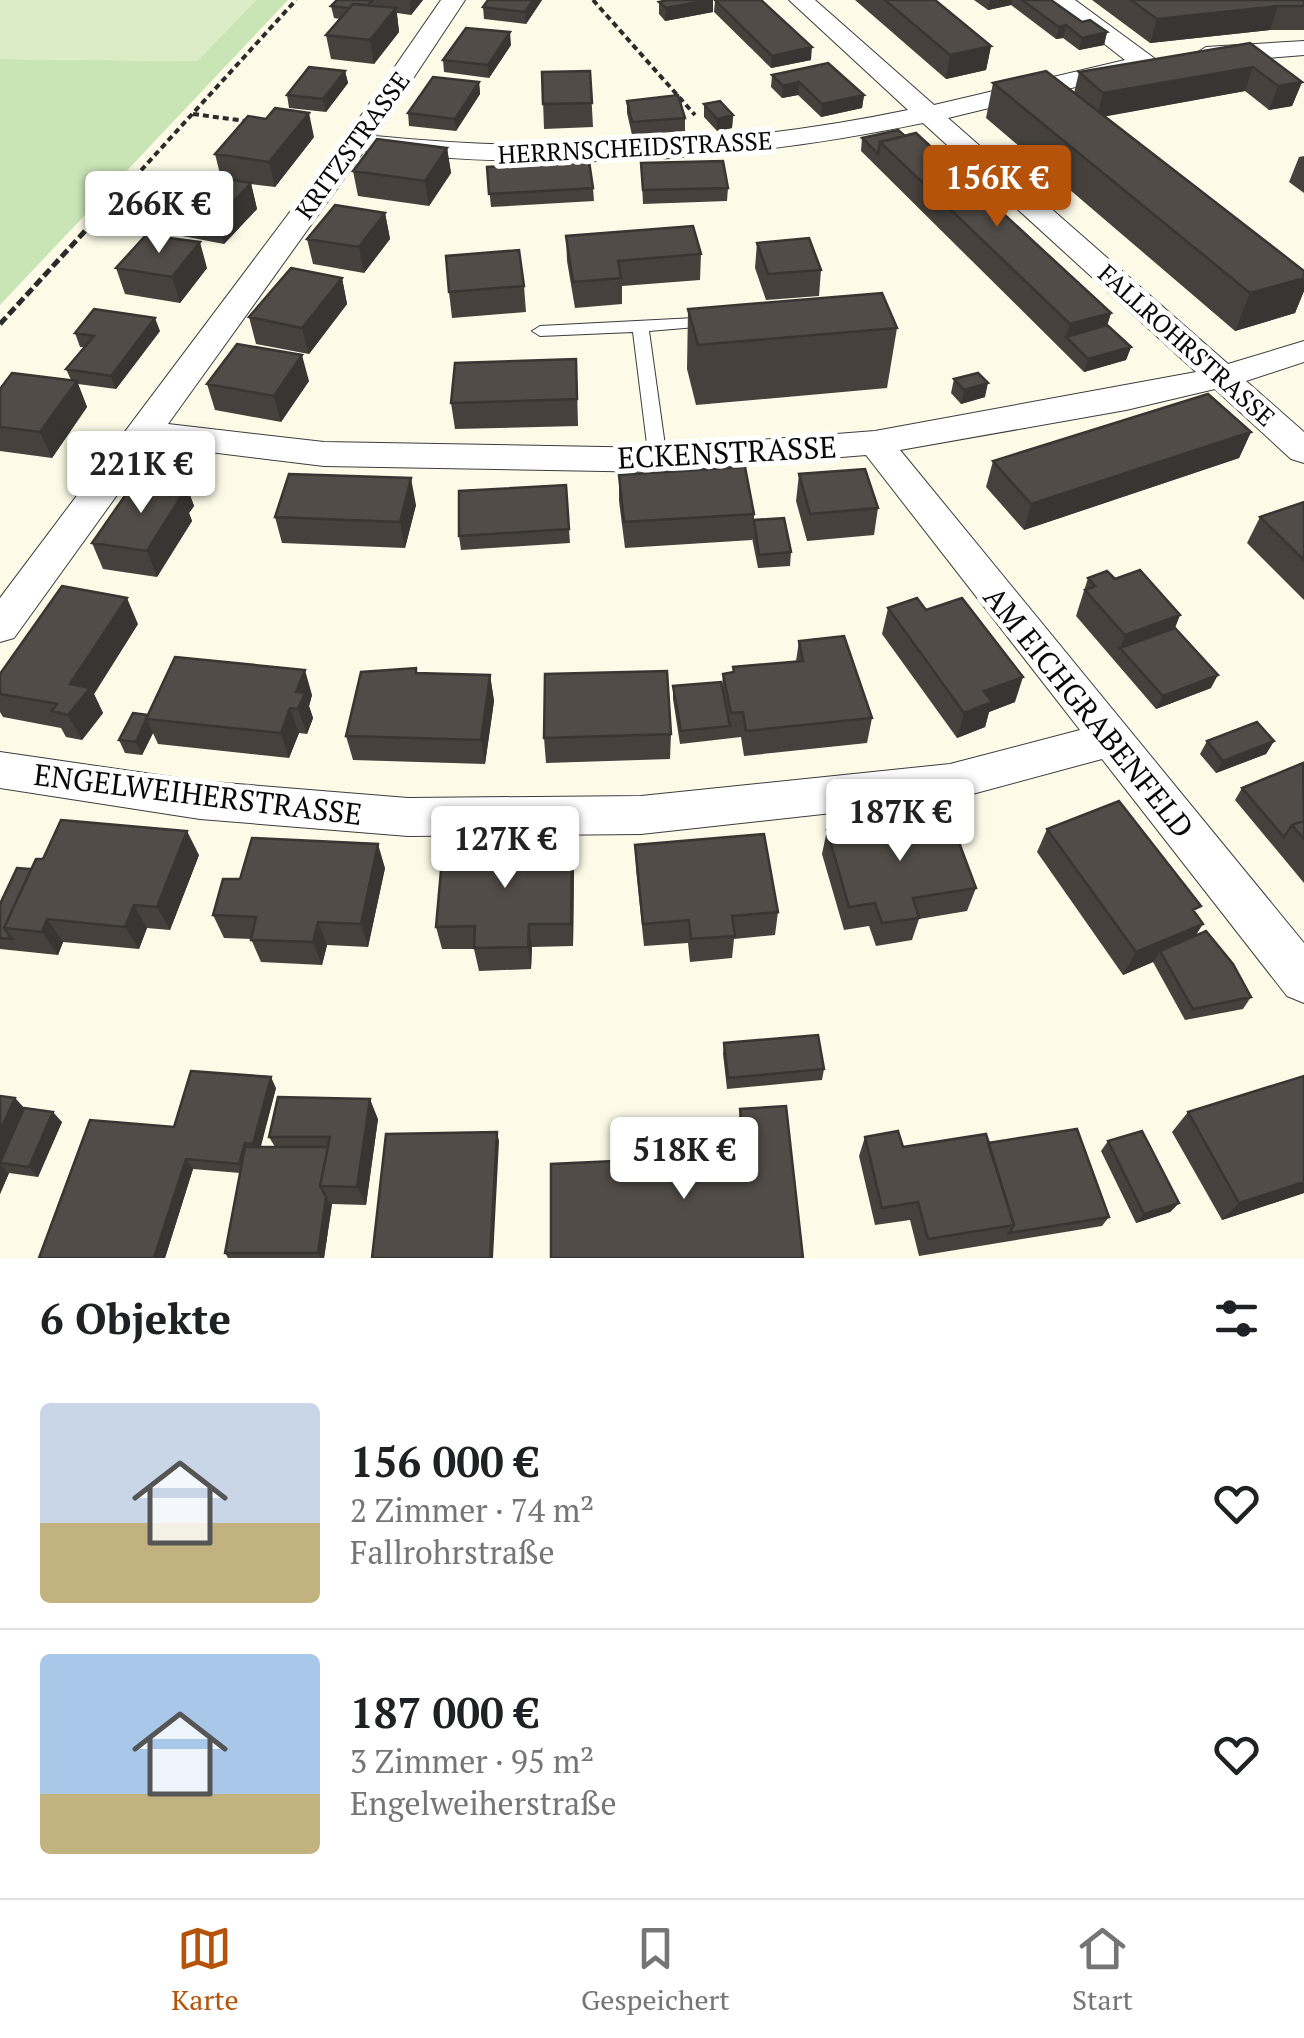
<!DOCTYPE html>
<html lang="de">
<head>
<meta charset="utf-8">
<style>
  :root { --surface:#fff; --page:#f6f6f6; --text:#202124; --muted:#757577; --line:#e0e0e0; --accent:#b45309 }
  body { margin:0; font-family:"PT Serif",serif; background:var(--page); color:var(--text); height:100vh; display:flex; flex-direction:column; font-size:38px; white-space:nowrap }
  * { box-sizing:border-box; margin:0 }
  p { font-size:32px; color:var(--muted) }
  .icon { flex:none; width:55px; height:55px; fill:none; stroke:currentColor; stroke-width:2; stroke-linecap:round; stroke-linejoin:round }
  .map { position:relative; height:1258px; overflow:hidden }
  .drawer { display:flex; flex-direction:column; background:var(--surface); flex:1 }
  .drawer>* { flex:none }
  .price { position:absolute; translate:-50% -85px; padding:0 22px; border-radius:10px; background:#fff; color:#222; font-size:32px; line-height:65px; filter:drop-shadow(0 2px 5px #0008) }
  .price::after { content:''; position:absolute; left:50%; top:60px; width:30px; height:22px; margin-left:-15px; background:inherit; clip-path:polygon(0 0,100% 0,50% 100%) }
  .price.current { background:var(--accent); color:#fff }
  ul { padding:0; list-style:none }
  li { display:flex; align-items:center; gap:30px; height:250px; padding:0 40px }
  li+li { border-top:2px solid var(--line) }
  li span { display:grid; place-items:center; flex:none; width:280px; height:200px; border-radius:10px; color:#555 }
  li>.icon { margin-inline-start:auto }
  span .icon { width:120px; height:120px; fill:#fffc; stroke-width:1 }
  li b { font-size:42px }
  h2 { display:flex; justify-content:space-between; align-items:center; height:120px; padding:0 40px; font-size:42px }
  .tab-bar { display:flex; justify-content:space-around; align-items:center; height:140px; border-top:2px solid var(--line); background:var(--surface); font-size:28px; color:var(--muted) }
  .tab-bar a { display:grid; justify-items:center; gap:5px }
  .tab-bar .current { color:var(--accent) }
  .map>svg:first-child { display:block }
  .green { fill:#c9e4b5 }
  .pitch { fill:#dbecc6 }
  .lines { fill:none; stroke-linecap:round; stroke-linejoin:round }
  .service-casing { stroke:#3c3c3c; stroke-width:2 }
  .minor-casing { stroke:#3c3c3c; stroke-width:2 }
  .path-far1 { stroke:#2b2b2b; stroke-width:4; stroke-dasharray:6 4; stroke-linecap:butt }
  .path { stroke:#2b2b2b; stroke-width:5; stroke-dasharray:9 4; stroke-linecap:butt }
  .service { fill:#fff; fill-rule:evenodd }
  .minor { fill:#fff; fill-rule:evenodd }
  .wall { fill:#46413d }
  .shaded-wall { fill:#393532 }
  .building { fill:#514c47; stroke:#393532; stroke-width:2.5 }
  .labels { text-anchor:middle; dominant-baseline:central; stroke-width:10; stroke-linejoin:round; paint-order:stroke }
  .far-street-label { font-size:25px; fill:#090909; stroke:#fff }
  .street-label { font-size:30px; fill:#090909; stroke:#fff }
</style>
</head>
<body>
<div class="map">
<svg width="1304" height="1258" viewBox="0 0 1304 1258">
  <rect width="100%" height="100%" fill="#fdfbe8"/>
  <path class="green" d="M256,0H288L0,305V59L197,61Z"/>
  <path class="pitch" d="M0,0H256L197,61L0,59Z"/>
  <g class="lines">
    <g class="service-casing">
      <path id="service" d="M714,317L722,322L720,325L649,331L667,460L658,466L649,460L633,332L540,336L532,331L540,326Z"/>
    </g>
    <g class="minor-casing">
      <path id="minor" d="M441,0H465L375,136C555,154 731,147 908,110L789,0H815L934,105L1125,60L1048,0H1075L1154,58L1158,63L1154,68L948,118L1228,364L1304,341V362L1246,381L1304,432V463L1291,459L1215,389L1126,410L900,450L1304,943V1003L1287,996L1102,759L950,800L641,834L408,836L200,819L0,788V752L200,781L408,798L641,796L950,764L1080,730L866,455L658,472L324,466L153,445L14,638L0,642V598L347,136ZM923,123L1196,372L875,431L658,448L324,442L168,424L364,151C560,171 730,163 923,123Z
        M1304,41V55L1206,63L1193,55L1206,47Z"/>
    </g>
    <path class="path-far1" d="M593,0L695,115
      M193,114L253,122
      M94,222L296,0"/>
    <path class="path" d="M0,324L96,219"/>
    <use href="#service" class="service"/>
    <use href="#minor" class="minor"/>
  </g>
  <path class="wall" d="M337,0H423L411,15L397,13L399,32L374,64L331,59L326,35L340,19L334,18L331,6Z
    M488,0H542L526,24L484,19L483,7Z
    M661,0H713V12L665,21L659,14V2L662,1Z
    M715,0L811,60L771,68L714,12Z
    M855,0H935L991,46L986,70L946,79Z
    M974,0H1051L1082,22L1107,32L1104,45L1079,50L1063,38L1056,39L1011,5L988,10Z
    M1092,0H1304V30H1270L1150,43Z
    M1250,43L1302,82L1292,106L1269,110L1245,91L1105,116L1304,271V291L1295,313L1235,331L986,118L993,83L1074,93L1079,72Z
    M511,45L489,78L444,72L443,60Z
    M345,71L348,83L326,112L289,108L287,95Z
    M590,71L593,127L544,129L542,72Z
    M772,75L864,95L862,108L821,117L798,95L782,98L771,87Z
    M479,82L480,94L456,131L409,126L408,113Z
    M627,101L685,118V131L632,135L627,113Z
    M704,104L733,115L732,128L717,131L704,117Z
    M898,130L1111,313L1107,325L1131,347L1126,360L1084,372L861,151L862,138Z
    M314,137L275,187L251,184L257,209L224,244L172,234L164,209L221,178L215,154Z
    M447,148L451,173L429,206L358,196L353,171Z
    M1304,156V193L1289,182L1299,157Z
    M641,163L728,188L727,201L643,204Z
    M487,167L593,188L594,201L491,207Z
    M385,213L390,239L364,273L313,264L307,239Z
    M566,236L701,254L700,280L622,286V304L575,308L567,261Z
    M757,243L821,270L819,296L766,300L755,268Z
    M116,268H207L180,303L125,294Z
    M342,278L347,304L309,354L256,344L249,317Z
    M524,286L526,312L452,318L449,292Z
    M688,309L897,328L887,388L696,405L687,369Z
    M160,331L116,389L78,384L87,407L52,458L0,451V427L71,380L66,369L85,347H80L75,333Z
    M954,379L985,397L961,404L951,393Z
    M309,381L281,422L215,410L207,384Z
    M577,386L578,426L455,429L451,403Z
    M1251,432L1239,458L1024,530L986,487L993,461Z
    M799,474L878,508L874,535L807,541L796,501Z
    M619,475L754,514V520L791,552L790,566L758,568L752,538V540L625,548L619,501Z
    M184,479L194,506L189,513L192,521L157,577L103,569L92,543Z
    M566,485L570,543L461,550L459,536Z
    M1304,502V600L1247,543L1260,517Z
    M416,505L405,548L282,543L275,517Z
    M1088,578L1115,579L1180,615L1175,628L1211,688L1156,709L1076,616Z
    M888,608L926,610L1015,702L989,712L985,727L957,738L882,634Z
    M138,624L94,694L103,713L82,740L66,737L61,728L3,717L0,712V674Z
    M799,641L872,718L867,743L744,756L741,737L680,744L673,699V686H722L723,674L733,673V667L796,661Z
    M416,668L417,673L490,675L494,701L485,764L353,760L346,736Z
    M312,695L309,706L313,718L307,734L299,733L289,758L158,744L153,733L142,755L125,753L119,740L148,715Z
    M671,734L670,759L546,763L544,738Z
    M1207,741H1274L1266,754L1216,773L1200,754Z
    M1304,764V883L1235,800L1242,788Z
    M1047,829L1196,914V935L1251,997L1243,1009L1185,1020L1153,962L1123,975L1037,852Z
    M827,830L976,888L967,911L919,919L912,940L876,946L869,926L844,930L822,854Z
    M635,845L778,912L775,935L734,939L732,958L690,962L688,943L644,946L636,869Z
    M199,855L170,930L147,928L139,949L63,942L58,955L0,949V904L31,869Z
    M385,868L368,947L327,945L322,965L261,962L251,939L224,938L213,915L240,879Z
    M574,869L573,946L532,947L531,969L479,971L474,949H442L436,927Z
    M724,1043L824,1069L822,1080L727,1089L723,1054Z
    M276,1088L260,1147H275L269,1137L378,1119L366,1205L332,1204L324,1258H228L225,1253L240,1173L193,1169L165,1258L174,1127Z
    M0,1096L15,1098L24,1108L62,1122L38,1177L9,1173L0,1194Z
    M740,1109L803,1258L741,1155L738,1128Z
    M1188,1112L1304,1193L1222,1220L1172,1132Z
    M865,1137L903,1147L988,1143L1109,1217L1102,1226L919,1256L910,1220L875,1225L859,1156Z
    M1108,1141L1179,1203L1170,1212L1136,1223L1101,1151Z"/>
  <path class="shaded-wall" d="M412,0H423L411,15L410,2Z
    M533,0H542L526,24L525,12Z
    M713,0V12L665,21L666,8Z
    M990,0H1012L1011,5L988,10Z
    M1278,6L1270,30L1150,43L1157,19Z
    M396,8L399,32L374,64L370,40Z
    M1066,25L1063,38L1056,39L1059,27Z
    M510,32L511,45L489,78L488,65Z
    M1107,32L1104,45L1079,50L1082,38Z
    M991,46L986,70L946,79L950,55Z
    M812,47L811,60L771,68L772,56Z
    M1253,67L1245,91L1097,118L1103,93Z
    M345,71L348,83L326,112L323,99Z
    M479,82L480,94L456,131L455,119Z
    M799,82L798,95L782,98L783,86Z
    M1302,82L1292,106L1269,110L1278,86Z
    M864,95L862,108L821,117L822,104Z
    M309,113L314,137L275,187L269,162Z
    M733,115L732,128L717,131V119Z
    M447,148L451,173L429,206L425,181Z
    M251,183L257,209L224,244L217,219Z
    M385,213L390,239L364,273L359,247Z
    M200,242L207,268L180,303L172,277Z
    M342,278L347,304L309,354L302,328Z
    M1304,278V291L1295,313L1235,331L1250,293Z
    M1111,313L1103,339L1066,337L1062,350L1070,324Z
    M155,318L160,331L116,389L111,376Z
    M1131,347L1126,360L1084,372L1088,359Z
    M302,355L309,381L281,422L274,396Z
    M77,381L87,407L52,458L40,432Z
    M988,383L985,397L961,404L964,390Z
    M1251,432L1239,458L1024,530L1031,504Z
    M411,478L416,505L405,548L400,522Z
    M184,479L194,506L189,513L192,521L157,577L147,551L175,494Z
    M127,598L138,624L94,694L103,713L82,740L68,715L70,684Z
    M1180,615L1169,641L1120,648L1125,635Z
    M305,670L312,695L309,706L313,718L307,734L298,709L296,692Z
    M490,675L494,701L485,764L481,740Z
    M1218,675L1211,688L1156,709L1163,696Z
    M1023,677L1015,702L989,712L985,727L957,738L964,713L984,691Z
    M290,708L299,733L289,758L281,733Z
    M147,720L153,733L142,755L136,742Z
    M1274,741L1266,754L1216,773L1223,761Z
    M187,831L199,855L170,930L157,907Z
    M378,844L385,868L368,947L361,924Z
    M572,845L574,869L573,946L571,924Z
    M134,905L147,928L139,949L125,927Z
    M47,919L63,942L58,955L42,932Z
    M318,922L327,945L322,965L313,942Z
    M529,924L532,947L531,969L528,947Z
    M1203,924L1189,946L1160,951L1153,962L1123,975L1136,952Z
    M271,1077L276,1088L259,1154L253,1144Z
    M15,1098L33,1118L0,1163V1131Z
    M370,1099L378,1119L366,1205L357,1187Z
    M53,1112L62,1122L38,1177L29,1167Z
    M497,1132L499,1141L493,1258H490Z
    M186,1159L193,1169L165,1258H154Z
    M0,1164L9,1173L0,1194Z
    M1304,1182V1193L1222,1220L1239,1203Z
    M326,1197L330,1204H332L324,1258H321L318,1253Z
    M1179,1203L1170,1212L1136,1223L1144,1214Z"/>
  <path class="building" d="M337,0H373L368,5L353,4L349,8L331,6Z
    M488,0H533L525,12L483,7Z
    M668,0H710L666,8L659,2Z
    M715,0H761L812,47L772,56Z
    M885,0H935L991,46L950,55Z
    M1022,0H1051L1082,22L1090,20L1107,32L1082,38L1066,25L1059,27Z
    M1131,0H1304V6H1278L1157,19Z
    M353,4L396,8L370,40L326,35Z
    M466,28L510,32L488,65L443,60Z
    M1250,43L1302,82L1278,86L1253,67L1103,93L1079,72Z
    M828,63L864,95L822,104L799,82L783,86L772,75Z
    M309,67L345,71L323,99L287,95Z
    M590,71L592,103L543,104L542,72Z
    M1046,71L1304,271V278L1250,293L993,83Z
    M433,77L479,82L455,119L408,113Z
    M678,95L685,118L632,122L627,101Z
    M720,101L733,115L717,119L704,104Z
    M275,108L309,113L269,162L215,154L248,116L266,119Z
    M898,130L905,136L880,142L878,154L862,138Z
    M916,133L1111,313L1070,324L880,142Z
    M377,139L447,148L425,181L353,171Z
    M589,161L593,188L489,194L487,167Z
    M723,161L728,188L643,190L641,163Z
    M198,174L251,183L217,219L164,209Z
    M335,205L385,213L359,247L307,239Z
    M693,226L701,254L618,261L621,278L573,282L566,236Z
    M146,235L200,242L172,277L116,268Z
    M809,238L821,270L768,274L757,243Z
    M519,250L524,286L449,292L446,256Z
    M291,268L342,278L302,328L249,317Z
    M882,293L897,328L698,345L688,309Z
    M94,309L155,318L111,376L66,369L94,336L75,333Z
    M1107,325L1131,347L1088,359L1066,337Z
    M237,344L302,355L274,396L207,384Z
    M576,359L577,399L451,403L455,363Z
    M12,373L77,381L40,432L0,427V389Z
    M978,373L988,383L964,390L954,379Z
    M1208,394L1251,432L1031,504L993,461Z
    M745,467L754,514L624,522L619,475Z
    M865,469L878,508L810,514L799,474Z
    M289,474L411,478L400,522L275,517Z
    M163,476L184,479L175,494L182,495L147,551L92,543L131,487L153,491Z
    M566,485L569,529L459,536V491Z
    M1304,502V560L1260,517Z
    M784,518L791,552L759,555L754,520Z
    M1140,570L1180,615L1125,635L1085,590L1095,586L1088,578L1107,571L1115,579Z
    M62,586L127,598L70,684L90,688L68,715L52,711L57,704L0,694V674Z
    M917,598L926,610L962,598L1023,677L984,691L992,702L964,713L888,608Z
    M1175,628L1218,675L1163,696L1120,648Z
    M844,636L872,718L746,731L743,712L731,713L723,674L734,672L733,667L803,661L799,641Z
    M175,657L305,670L296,692L305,693L298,709L290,708L281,733L146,719Z
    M416,668V673L490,675L481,740L346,736L361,672Z
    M667,671L671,734L544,738L545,674Z
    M721,682L730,726L681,731L673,686Z
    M133,713L148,715L136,742L119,740Z
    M1257,722L1274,741L1223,761L1207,741Z
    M1303,763L1304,821L1292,825L1284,837L1242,788Z
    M1119,801L1201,906L1193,910L1203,924L1136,952L1047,829Z
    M948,813L976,888L913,898L919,918L882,923L875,903L849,907L827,830Z
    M61,820L187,831L157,907L134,905L125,927L47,919L42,932L4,928L36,859H43Z
    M1304,821V839L1292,825Z
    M764,834L778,912L732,916L735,936L691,939L689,920L643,924L635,845Z
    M252,838L378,844L361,924L318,922L313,942L251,940L256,917L213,915L223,879H240Z
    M572,845L571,924H529L528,947L474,948L475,926L436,927L443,848Z
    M17,868L31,869L4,928L12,939L0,938V904Z
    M1206,931L1233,964L1251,997L1193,1009L1160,951Z
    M818,1035L824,1069L728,1078L724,1043Z
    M191,1071L271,1077L253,1144L245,1143L239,1164L186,1159L154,1258H39L90,1120L174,1127Z
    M1304,1076V1182L1239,1203L1188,1112Z
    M0,1096L15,1098L0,1131Z
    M278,1097L370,1099L357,1187L320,1186L330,1137H269Z
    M786,1106L803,1258H551V1164L745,1155L740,1109Z
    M24,1108L53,1112L29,1167L0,1163Z
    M1077,1129L1109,1217L1009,1233L1014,1225L988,1143Z
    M898,1131L903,1147L986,1134L1014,1225L928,1239L918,1202L882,1208L865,1137Z
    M1142,1131L1179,1203L1144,1214L1108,1141Z
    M497,1132L490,1258H372L386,1134Z
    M245,1147H328L320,1186L326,1197L318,1253H225Z"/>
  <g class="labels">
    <g class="far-street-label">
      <text transform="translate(352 145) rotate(-54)">KRITZSTRASSE</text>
      <text transform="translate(635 147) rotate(-3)">HERRNSCHEIDSTRASSE</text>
      <text transform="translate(1187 345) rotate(42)">FALLROHRSTRASSE</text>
    </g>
    <g class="street-label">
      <text transform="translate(727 452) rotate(-3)">ECKENSTRASSE</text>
      <text transform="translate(1089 712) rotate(51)">AM EICHGRABENFELD</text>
      <text transform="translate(198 794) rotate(7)">ENGELWEIHERSTRASSE</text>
    </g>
  </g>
</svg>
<b class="price current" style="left:997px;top:230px">156K €</b>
<b class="price" style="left:159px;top:256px">266K €</b>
<b class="price" style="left:141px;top:516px">221K €</b>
<b class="price" style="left:900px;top:864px">187K €</b>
<b class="price" style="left:505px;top:891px">127K €</b>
<b class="price" style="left:684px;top:1202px">518K €</b>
</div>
<section class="drawer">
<h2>6 Objekte<svg class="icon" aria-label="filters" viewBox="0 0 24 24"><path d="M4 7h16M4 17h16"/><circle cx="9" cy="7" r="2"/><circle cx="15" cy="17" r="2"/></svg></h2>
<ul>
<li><span style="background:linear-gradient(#c9d6e8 60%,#c2b280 0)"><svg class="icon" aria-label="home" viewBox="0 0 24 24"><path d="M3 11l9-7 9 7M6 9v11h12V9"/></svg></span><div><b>156 000 €</b><p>2 Zimmer · 74 m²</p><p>Fallrohrstraße</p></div><svg class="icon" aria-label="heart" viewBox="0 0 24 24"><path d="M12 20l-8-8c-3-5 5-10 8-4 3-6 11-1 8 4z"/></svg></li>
<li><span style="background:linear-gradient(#a9c7e8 70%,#c2b280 0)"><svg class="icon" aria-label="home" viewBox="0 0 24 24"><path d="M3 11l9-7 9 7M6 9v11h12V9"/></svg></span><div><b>187 000 €</b><p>3 Zimmer · 95 m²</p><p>Engelweiherstraße</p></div><svg class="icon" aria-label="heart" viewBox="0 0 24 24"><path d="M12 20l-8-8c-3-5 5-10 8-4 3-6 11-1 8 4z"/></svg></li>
</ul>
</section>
<nav class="tab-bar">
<a class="current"><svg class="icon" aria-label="map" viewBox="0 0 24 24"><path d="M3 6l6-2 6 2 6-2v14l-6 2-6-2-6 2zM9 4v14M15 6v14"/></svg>Karte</a>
<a><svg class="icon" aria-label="saved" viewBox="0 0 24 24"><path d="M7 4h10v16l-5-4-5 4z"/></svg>Gespeichert</a>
<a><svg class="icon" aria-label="home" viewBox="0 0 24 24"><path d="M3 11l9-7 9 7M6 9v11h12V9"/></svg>Start</a>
</nav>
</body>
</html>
